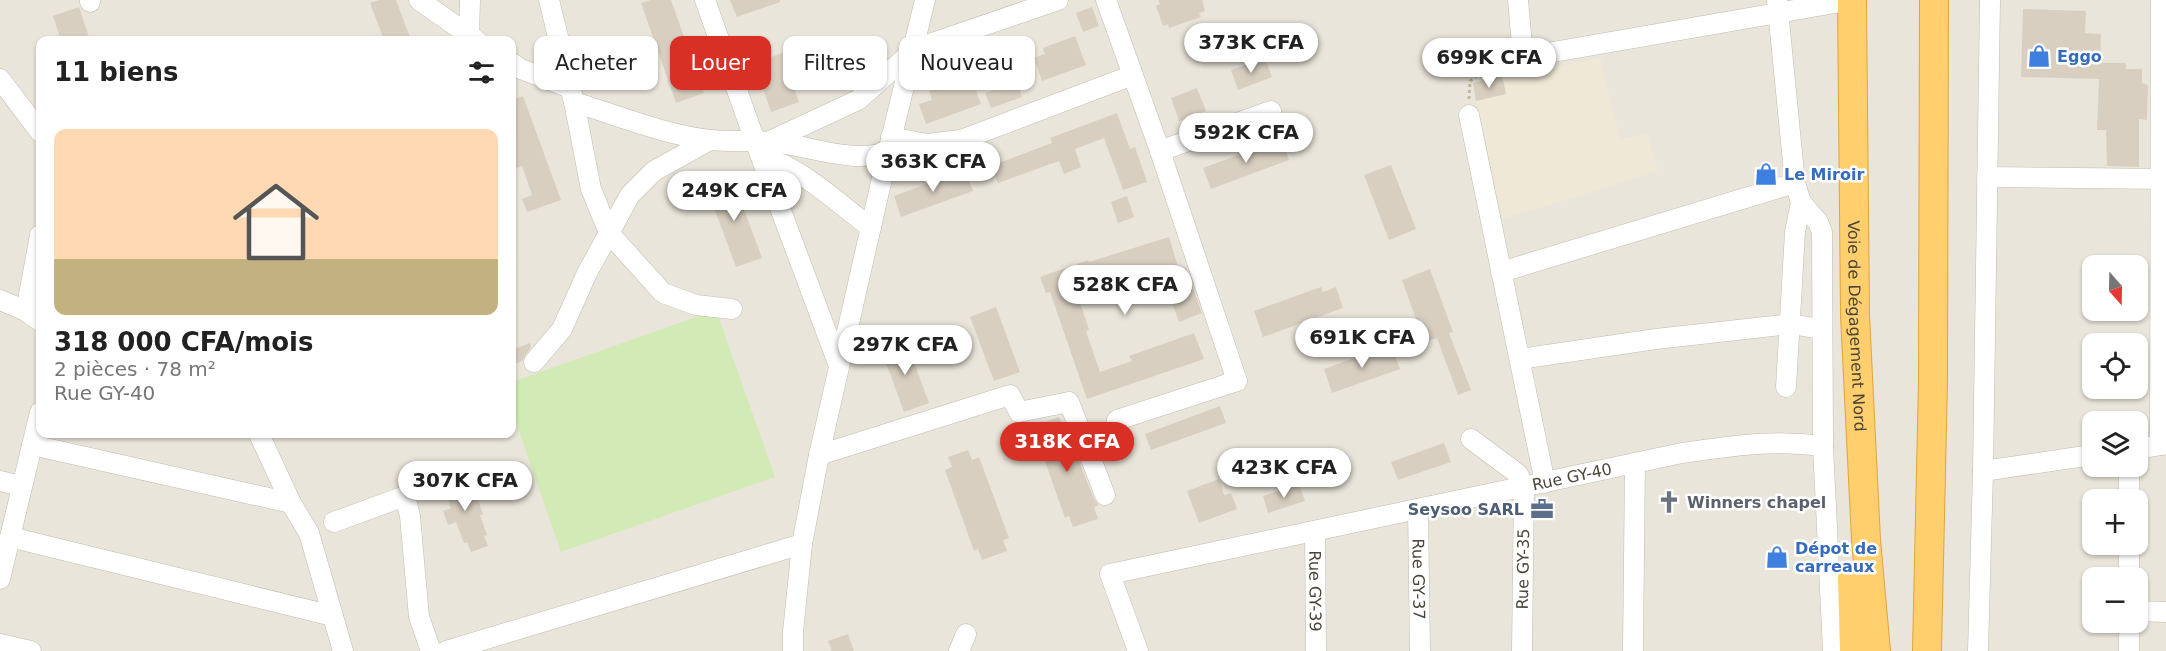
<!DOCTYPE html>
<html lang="fr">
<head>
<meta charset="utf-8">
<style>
  :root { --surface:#fff; --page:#f6f6f6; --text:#222; --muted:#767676; --line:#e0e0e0; --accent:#d93025 }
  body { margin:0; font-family:"DejaVu Sans",sans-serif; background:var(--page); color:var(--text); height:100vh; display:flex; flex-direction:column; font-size:22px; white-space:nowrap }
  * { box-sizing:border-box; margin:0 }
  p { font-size:20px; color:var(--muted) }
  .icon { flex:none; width:33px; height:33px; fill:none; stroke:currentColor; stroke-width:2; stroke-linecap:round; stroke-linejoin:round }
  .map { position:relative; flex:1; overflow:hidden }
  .panel { position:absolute; left:36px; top:36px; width:480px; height:402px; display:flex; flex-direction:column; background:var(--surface); border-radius:12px; box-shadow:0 2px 4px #0004 }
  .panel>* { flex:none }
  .guide { position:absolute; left:534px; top:36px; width:570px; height:54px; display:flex; gap:12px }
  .needle { width:39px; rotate:160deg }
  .tools { position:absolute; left:2082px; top:255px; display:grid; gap:12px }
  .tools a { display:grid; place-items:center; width:66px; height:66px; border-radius:12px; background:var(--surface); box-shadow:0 2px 4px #0004; font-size:30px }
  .price { position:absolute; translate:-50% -51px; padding:0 14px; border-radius:21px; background:#fff; color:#222; font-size:20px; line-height:39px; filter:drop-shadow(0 2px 3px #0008) }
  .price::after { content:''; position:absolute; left:50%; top:36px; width:18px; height:14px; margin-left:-9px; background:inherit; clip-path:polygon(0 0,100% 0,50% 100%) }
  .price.selected { background:var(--accent); color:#fff }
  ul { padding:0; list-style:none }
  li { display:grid; align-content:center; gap:12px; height:318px; padding:0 18px }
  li+li { border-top:2px solid var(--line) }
  li span { display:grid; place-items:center; height:186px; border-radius:12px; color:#555 }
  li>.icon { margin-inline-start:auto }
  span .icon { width:108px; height:108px; fill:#fffc; stroke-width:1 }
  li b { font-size:26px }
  h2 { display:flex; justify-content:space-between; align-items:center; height:72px; padding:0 18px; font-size:26px }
  .pill { padding:0 21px; border-radius:12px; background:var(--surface); box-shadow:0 2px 4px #0004; font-size:21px; line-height:54px }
  .pill.selected { background:var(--accent); color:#fff }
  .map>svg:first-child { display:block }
  .residential { fill:#eae5da; fill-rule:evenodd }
  .education { fill:#efe8d6 }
  .green { fill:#d2eab5 }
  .building { fill:#d8cfc1 }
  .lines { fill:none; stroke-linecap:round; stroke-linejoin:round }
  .minor-casing { stroke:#c2bbae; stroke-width:21 }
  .highway-casing { stroke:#e0a43c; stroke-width:30 }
  .path { stroke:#c4b79f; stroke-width:3; stroke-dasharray:3 3; stroke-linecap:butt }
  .minor { stroke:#fff; stroke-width:20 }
  .highway { stroke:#ffcf6e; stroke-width:28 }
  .labels { text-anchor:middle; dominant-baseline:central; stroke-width:5; stroke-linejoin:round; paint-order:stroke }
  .shop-label { font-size:16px; font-weight:bold; fill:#366cbe; stroke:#fff; text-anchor:start }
  .street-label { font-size:16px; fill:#4b4439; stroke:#fff }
  .worship-label { font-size:16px; font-weight:bold; fill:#5b616d; stroke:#fff; text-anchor:start }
  .service-label { font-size:16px; font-weight:bold; fill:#4e5e75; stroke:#fff; text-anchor:end }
</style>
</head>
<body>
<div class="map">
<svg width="2166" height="651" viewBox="0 0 2166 651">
  <rect width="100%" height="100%" fill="#f6f3ec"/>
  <path class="residential" d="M0,0H2166V651H0ZM40,40H512V434H40ZM2092,266H2138V310H2092ZM2092,344H2138V388H2092ZM2092,422H2138V466H2092ZM2092,500H2138V544H2092ZM2092,578H2138V622H2092Z"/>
  <path class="education" d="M1600,58L1620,139L1647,134L1658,171L1503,219L1473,83Z"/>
  <path class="green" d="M716,310L775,477L561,552L512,411V382Z"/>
  <path class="building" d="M379,0H396L411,40H384L370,3Z
    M651,0H671L704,93L676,103L641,3Z
    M730,0H780V2L737,17Z
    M1158,0H1202L1205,11L1199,13L1201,17L1169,28L1168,24L1163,26L1156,6L1160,4Z
    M79,7L90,40H61L53,16Z
    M1092,7L1099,26L1083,32L1076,13Z
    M2023,9L2086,11L2085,33L2101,34L2100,63H2126V69H2142V83L2148,85L2147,120L2139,119V167L2107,166L2106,130H2097L2099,79L2021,77Z
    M1075,36L1086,65L1042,81L1034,58L1045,54L1043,48Z
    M593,42L602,67L589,72L579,47Z
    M782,53L799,102L771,112L754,63Z
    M1265,58L1272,77L1238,90L1231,70Z
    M1502,76L1506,94L1476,101L1473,83Z
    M959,80L962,89L974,84L981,104L926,124L919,104L932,100L929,91Z
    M1017,82L1022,97L991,108L985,93Z
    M1197,88L1206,111L1179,121L1171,98Z
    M523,96L561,200L527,212L522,199L532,195L522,166L512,170V100Z
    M1117,113L1130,149L1135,147L1147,182L1123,190L1104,138L1075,149L1081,167L1064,174L1059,161L998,183L991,166L1052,143L1050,138Z
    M1282,139L1289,160L1211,189L1203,168Z
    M1391,165L1416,229L1389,240L1364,175Z
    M965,170L973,191L901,217L894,196Z
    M732,177L762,258L736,267L706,186Z
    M1127,196L1134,217L1118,223L1111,202Z
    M1169,237L1179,270L1186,268L1202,313L1179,322L1159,266L1102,284L1099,275L1074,284L1089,330L1086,331L1100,372L1132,361L1129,356L1194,333L1204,359L1087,399L1050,292L1046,293L1040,277L1088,260L1089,262Z
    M1430,269L1453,332L1449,333L1471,390L1458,395L1437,338L1424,342L1402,280Z
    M1321,287L1323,292L1336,287L1343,308L1263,337L1254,311Z
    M996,307L1020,372L994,381L970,317Z
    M906,340L929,403L904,412L881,349Z
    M530,343L531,347L522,361L512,365V350Z
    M1391,345L1400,369L1332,393L1324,369Z
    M1220,406L1226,423L1151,450L1145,434Z
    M1059,417L1063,427L1065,426L1094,499L1099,505L1094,507L1098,519L1073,527L1069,516L1065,518L1036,436L1043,434L1039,424Z
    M1444,443L1451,462L1398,480L1391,462Z
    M968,450L972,460L979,457L1009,538L1003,540L1007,551L982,560L978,549L974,551L945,470L952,467L948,457Z
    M460,473L464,482L468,480L475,500L478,499L483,514L480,515L487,535L484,536L488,546L471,552L467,542L464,543L456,522L448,525L443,511L451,508L444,488L447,486L444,479Z
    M1219,479L1224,495L1231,493L1237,509L1199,523L1187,491Z
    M1299,484L1305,501L1268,513L1263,496Z
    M848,634L854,651H832L828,641Z"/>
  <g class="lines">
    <g class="minor-casing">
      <g id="minor">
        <path d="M419,0L476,40"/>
        <path d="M549,0L574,102L591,189L609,233L663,293L696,305L732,309"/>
        <path d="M705,0L755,141L839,366"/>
        <path d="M1106,0L1160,151L1237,381L1117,420"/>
        <path d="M1518,0L1523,57"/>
        <path d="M1777,0L1795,183L1801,202L1818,222L1822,232L1823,446L1833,651"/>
        <path d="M90,2V0"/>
        <path d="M469,36L470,0"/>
        <path d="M1496,62L1852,0"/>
        <path d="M512,63L521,69L570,88"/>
        <path d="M0,79L40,132"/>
        <path d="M574,102C616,115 668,136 711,140C731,142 751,140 771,142C809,145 850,164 888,152"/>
        <path d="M1469,115L1545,483"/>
        <path d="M891,137L927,144L961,140L1133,75"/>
        <path d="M1160,151L1271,111"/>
        <path d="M762,158C795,162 843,207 871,228"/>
        <path d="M773,159L770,141L858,100L915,49L1058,0"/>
        <path d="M1987,177L2166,179"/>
        <path d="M1501,272L1795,183"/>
        <path d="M0,300L26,311L40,321"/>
        <path d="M26,311L40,235"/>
        <path d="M1520,359L1656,339L1791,324L1821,329"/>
        <path d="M534,362L562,329L587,273L630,195L654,171L710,140"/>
        <path d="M1786,387L1795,232L1801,202"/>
        <path d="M259,434L291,503L309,533L343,651"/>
        <path d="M1471,439L1518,474L1524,487L1522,651"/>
        <path d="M32,445L291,503"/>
        <path d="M2160,445L2161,0"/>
        <path d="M2138,449L2166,444"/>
        <path d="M819,455L1010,395L1019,412L1069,402L1105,495"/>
        <path d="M2129,466V500"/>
        <path d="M1983,471L2092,455"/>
        <path d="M0,481L21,486"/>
        <path id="s1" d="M1418,509L1420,651"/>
        <path d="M334,522L405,496L410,516L419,617L431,651"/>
        <path id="s2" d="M1315,531L1316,651"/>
        <path d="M10,537L333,616"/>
        <path d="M2129,544V578"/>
        <path d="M0,579L40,412"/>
        <path d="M2138,611L2166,612"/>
        <path d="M2129,622V651"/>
        <path d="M0,644L31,651"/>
        <path d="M446,651L802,544"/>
        <path d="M793,651V632L802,544L819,455L888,152L925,0"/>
        <path d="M959,651L966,634"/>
        <path id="s3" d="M1138,651L1110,574L1682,453C1733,446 1773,439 1823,446"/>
        <path d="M1633,651L1635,463"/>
        <path d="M1978,651L1983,471L1990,0"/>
      </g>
    </g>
    <g class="highway-casing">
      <g id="highway">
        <path id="s4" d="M1852,0L1855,315L1866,540L1876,651"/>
        <path d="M1852,577L1854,651"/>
        <path d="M1927,651L1933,381L1934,0"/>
      </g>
    </g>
    <path class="path" d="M1469,99L1470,81L1482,72"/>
    <use href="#minor" class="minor"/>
    <use href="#highway" class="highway"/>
  </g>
  <defs>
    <g id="shop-bare" transform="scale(1.8)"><path d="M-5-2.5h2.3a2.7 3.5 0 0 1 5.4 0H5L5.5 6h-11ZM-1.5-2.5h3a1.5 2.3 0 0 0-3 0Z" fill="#3f7fe0" stroke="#fff" stroke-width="2.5" paint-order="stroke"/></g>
    <g id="church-bare" transform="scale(1.8)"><path d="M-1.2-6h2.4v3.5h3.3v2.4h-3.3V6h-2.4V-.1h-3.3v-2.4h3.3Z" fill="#6b7280" stroke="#fff" stroke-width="2.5" paint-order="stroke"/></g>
    <g id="office-bare" transform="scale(1.8)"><path d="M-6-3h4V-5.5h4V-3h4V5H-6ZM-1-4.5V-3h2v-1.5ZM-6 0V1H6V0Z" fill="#5c6f8a" stroke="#fff" stroke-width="2.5" paint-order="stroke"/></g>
  </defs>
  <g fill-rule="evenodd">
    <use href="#shop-bare" x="2039" y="56"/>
    <use href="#shop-bare" x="1766" y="174"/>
    <use href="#church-bare" x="1669" y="502"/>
    <use href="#office-bare" x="1542" y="509"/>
    <use href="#shop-bare" x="1777" y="557"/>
  </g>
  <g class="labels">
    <g class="shop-label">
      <text x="2057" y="56">Eggo</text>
      <text x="1784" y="174">Le Miroir</text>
      <text x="1795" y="548">Dépot de<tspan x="1795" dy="18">carreaux</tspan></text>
    </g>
    <g class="street-label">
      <text stroke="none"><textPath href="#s4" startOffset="326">Voie de Dégagement Nord</textPath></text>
      <text stroke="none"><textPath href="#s3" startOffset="554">Rue GY-40</textPath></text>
      <text transform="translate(1523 569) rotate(-89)">Rue GY-35</text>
      <text stroke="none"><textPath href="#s1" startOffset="70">Rue GY-37</textPath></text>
      <text stroke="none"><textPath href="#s2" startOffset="60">Rue GY-39</textPath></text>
    </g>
    <g class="worship-label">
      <text x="1687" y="502">Winners chapel</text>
    </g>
    <g class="service-label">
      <text x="1524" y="509">Seysoo SARL</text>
    </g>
  </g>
</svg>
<div class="tools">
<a><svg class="needle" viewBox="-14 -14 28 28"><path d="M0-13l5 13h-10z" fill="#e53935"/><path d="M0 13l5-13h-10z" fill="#767676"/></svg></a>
<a><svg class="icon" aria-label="locate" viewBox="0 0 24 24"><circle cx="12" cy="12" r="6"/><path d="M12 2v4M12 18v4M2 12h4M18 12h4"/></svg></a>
<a><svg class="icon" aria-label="layers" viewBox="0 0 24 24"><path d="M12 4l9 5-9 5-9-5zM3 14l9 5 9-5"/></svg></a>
<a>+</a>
<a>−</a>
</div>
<b class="price" style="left:1251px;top:74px">373K CFA</b>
<b class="price" style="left:1489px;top:89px">699K CFA</b>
<b class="price" style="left:1246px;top:164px">592K CFA</b>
<b class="price" style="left:933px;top:193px">363K CFA</b>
<b class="price" style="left:734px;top:222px">249K CFA</b>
<b class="price" style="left:1125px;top:316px">528K CFA</b>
<b class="price" style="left:1362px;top:369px">691K CFA</b>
<b class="price" style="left:905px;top:376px">297K CFA</b>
<b class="price selected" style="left:1067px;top:473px">318K CFA</b>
<b class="price" style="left:1284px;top:499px">423K CFA</b>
<b class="price" style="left:465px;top:512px">307K CFA</b>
<div class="guide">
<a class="pill">Acheter</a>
<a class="pill selected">Louer</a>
<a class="pill">Filtres</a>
<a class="pill">Nouveau</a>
</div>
<section class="panel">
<h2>11 biens<svg class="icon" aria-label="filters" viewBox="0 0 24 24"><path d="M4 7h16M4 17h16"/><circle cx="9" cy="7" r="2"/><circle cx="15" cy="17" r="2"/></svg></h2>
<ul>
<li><span style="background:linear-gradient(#ffd9b3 70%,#c2b280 0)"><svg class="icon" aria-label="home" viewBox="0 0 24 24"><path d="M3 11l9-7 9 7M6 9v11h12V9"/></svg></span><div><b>318 000 CFA/mois</b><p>2 pièces · 78 m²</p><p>Rue GY-40</p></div></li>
</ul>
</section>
</div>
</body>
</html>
